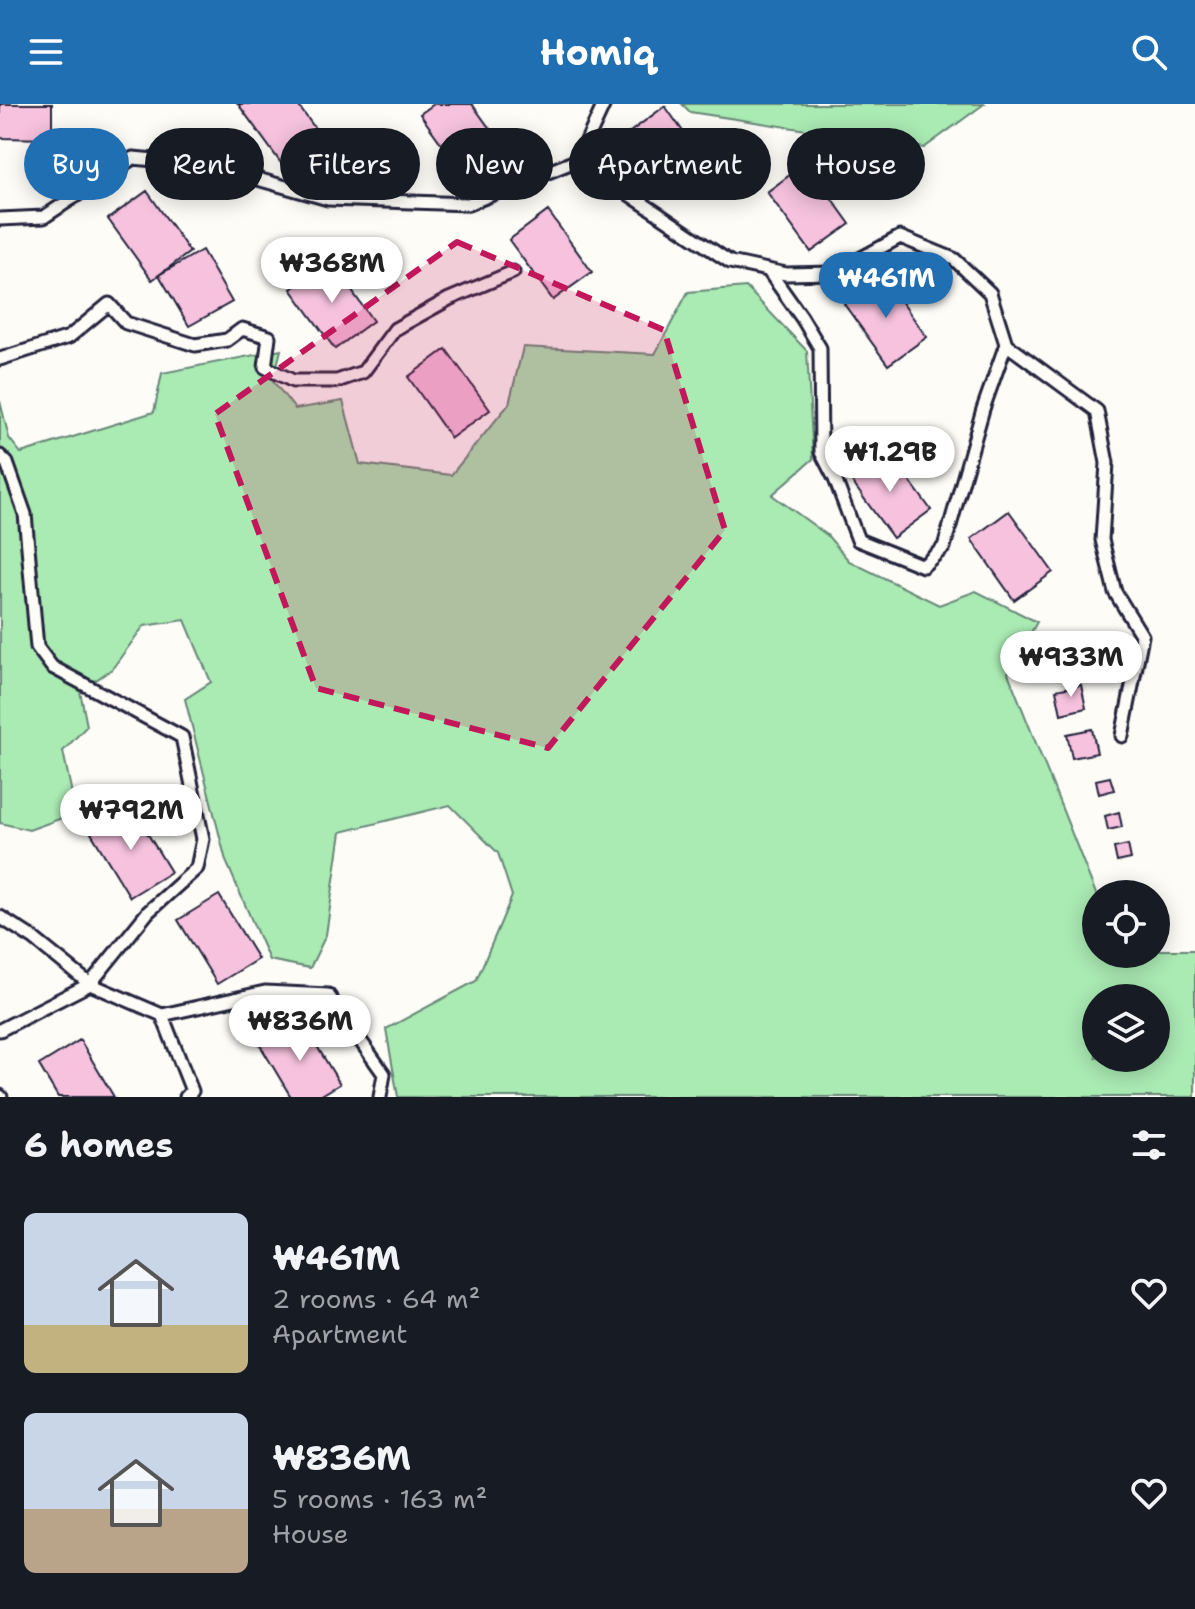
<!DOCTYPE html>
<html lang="en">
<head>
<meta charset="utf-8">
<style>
  :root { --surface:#171b24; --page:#242831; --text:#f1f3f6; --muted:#9ea1a6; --accent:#1f6fb2 }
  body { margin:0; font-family:"Shantell Sans",sans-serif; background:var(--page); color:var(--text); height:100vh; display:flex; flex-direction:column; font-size:30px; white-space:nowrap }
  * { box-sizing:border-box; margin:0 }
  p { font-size:26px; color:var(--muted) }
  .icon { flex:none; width:44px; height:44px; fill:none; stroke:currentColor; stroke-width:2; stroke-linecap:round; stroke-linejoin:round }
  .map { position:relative; height:993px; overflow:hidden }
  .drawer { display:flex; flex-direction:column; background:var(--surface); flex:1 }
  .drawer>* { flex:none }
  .guide { position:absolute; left:24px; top:24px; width:1148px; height:72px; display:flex; gap:16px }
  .buttons { position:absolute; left:1082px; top:776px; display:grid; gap:16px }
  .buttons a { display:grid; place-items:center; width:88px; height:88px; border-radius:50%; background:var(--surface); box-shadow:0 4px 20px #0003; font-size:40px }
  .price { position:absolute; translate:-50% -68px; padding:0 18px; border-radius:28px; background:#fff; color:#222; font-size:26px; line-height:52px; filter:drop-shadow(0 2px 4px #0008) }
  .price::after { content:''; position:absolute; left:50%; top:48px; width:24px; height:18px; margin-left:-12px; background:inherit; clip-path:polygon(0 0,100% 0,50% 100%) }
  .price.selected { background:var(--accent); color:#fff }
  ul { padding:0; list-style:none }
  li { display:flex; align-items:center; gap:24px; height:200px; padding:0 24px }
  li span { display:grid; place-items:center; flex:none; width:224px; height:160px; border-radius:12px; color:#555 }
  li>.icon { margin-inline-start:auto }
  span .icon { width:96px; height:96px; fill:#fffc; stroke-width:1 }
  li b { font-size:34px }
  h2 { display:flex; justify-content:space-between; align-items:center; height:96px; padding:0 24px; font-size:34px }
  .chip { padding:0 28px; border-radius:36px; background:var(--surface); box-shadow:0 4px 20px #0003; font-size:28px; line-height:72px }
  .chip.selected { background:var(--accent); color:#fff }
  header { display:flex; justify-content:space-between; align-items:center; height:104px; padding:0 24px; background:var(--accent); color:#fff; font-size:36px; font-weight:700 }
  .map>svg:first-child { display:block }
  .green { fill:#aaeab3; stroke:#668677; stroke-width:2; fill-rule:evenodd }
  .building { fill:#f6c2de; stroke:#22223b; stroke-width:2 }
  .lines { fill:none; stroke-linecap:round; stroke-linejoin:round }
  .service-casing { stroke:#22223b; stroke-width:17 }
  .service { stroke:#fdfcf7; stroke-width:11 }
  .marked { fill:#c2185b; fill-opacity:0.2; stroke:#c2185b; stroke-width:6; stroke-dasharray:16 10; stroke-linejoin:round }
</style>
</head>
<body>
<header><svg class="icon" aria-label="menu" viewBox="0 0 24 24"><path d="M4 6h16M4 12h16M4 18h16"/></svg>Homiq<svg class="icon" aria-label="search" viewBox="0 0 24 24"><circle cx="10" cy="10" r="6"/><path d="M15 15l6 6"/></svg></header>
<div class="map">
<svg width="1195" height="993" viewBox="0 0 1195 993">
  <rect width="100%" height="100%" fill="#fdfcf7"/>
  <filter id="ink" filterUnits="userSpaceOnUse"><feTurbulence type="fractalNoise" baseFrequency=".0125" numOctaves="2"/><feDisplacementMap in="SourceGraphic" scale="16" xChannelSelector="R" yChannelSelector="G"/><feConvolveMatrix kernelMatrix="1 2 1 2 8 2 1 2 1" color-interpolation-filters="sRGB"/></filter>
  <g filter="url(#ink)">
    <path class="green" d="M682,0H984L924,44L690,8Z
      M746,183L807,247L813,355L772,391L827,431L849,457L939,501L976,487L1037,518L1008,569L1096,790V850H1156V846H1195V993H398L386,925L476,877L512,792L498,749L450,701L341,728L326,831L310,864L269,856L226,757L185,595L211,578L185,516L144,522L112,565L80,587L87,622L63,647L76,709L29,726L0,719V297L9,334L21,349L154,308L162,269L281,246L273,277L295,305L343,297L360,360L451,371L509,300L523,243L655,250L688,188ZM1096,894H1156V954H1096Z"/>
    <path class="building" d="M0,0H52V35L0,34Z
      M238,0H297L320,31L281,59Z
      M434,0H472L503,43L464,71L420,10Z
      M665,2L708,63L670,92L626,31Z
      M806,59L850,120L811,148L767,88Z
      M147,87L190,148L152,176L108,115Z
      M548,107L592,168L553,196L509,136Z
      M202,146L232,198L189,222L159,171Z
      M330,156L373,217L335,245L291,185Z
      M883,172L927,233L888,261L844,200Z
      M446,245L490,306L451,334L408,273Z
      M887,345L931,406L893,434L849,374Z
      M1009,407L1053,468L1014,496L971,435Z
      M1081,581L1086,604L1061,610L1056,586Z
      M1092,625L1097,649L1072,654L1067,630Z
      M1110,673L1114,686L1099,690L1096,676Z
      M132,704L171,768L130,793L91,729Z
      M1119,708L1122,723L1108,726L1105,712Z
      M1128,741L1131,755L1117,758L1114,744Z
      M219,791L258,855L217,880L178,816Z
      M301,916L340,980L318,993H291L260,941Z
      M80,936L114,993H58L39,961Z"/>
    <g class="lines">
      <g class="service-casing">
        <path id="service" d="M578,56L604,0
          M0,115L44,113L133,54L208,61L328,95L468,100L578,56L730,158L786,170L834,169L900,133L954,155L990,189L1006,240L983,305L944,443L923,462L858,436L835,375L821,348L820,244L802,214L768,166
          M1006,240L1097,307L1107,359L1102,436L1115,488L1142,532L1122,632
          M0,255L69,233L109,200L126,219L195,241L227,236L242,225L269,233L265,263L293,277H337L363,268L395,225L449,195L513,168
          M0,352L7,359L25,410L37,543L52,563L182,633L203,735L197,764L148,808L90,880L33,834L0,813
          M162,911L265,888L328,891L384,970L380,993
          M0,926L90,880L162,911L192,987L186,993
          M0,992L1,993"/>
      </g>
      <use href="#service" class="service"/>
    </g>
  </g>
  <path class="marked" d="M457,138L664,226L725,426L548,644L316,584L215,310Z"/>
</svg>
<div class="buttons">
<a><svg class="icon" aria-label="locate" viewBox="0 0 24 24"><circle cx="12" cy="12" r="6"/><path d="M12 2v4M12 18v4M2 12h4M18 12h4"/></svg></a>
<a><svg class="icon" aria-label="layers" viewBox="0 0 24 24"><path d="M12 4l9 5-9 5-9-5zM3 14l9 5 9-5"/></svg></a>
</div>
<b class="price" style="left:332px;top:201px">₩368M</b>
<b class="price selected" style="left:886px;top:216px">₩461M</b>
<b class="price" style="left:890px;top:390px">₩1.29B</b>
<b class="price" style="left:1071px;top:595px">₩933M</b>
<b class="price" style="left:131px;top:748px">₩792M</b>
<b class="price" style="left:300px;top:959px">₩836M</b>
<div class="guide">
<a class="chip selected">Buy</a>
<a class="chip">Rent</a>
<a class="chip">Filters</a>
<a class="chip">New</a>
<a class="chip">Apartment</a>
<a class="chip">House</a>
</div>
</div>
<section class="drawer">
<h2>6 homes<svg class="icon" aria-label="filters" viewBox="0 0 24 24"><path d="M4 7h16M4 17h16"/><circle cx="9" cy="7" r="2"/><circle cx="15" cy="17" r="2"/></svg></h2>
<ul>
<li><span style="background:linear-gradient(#c9d6e8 70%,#c2b280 0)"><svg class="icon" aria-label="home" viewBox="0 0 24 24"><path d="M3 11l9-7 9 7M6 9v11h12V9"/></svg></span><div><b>₩461M</b><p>2 rooms · 64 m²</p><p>Apartment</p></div><svg class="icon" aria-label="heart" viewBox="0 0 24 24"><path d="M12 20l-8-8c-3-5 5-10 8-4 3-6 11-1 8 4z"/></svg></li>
<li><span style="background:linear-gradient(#c9d6e8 60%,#b9a48a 0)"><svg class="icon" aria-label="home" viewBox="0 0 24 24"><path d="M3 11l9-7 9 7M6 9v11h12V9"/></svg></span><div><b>₩836M</b><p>5 rooms · 163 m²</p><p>House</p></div><svg class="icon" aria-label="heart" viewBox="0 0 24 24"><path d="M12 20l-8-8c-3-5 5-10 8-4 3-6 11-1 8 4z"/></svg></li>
</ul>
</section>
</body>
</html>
